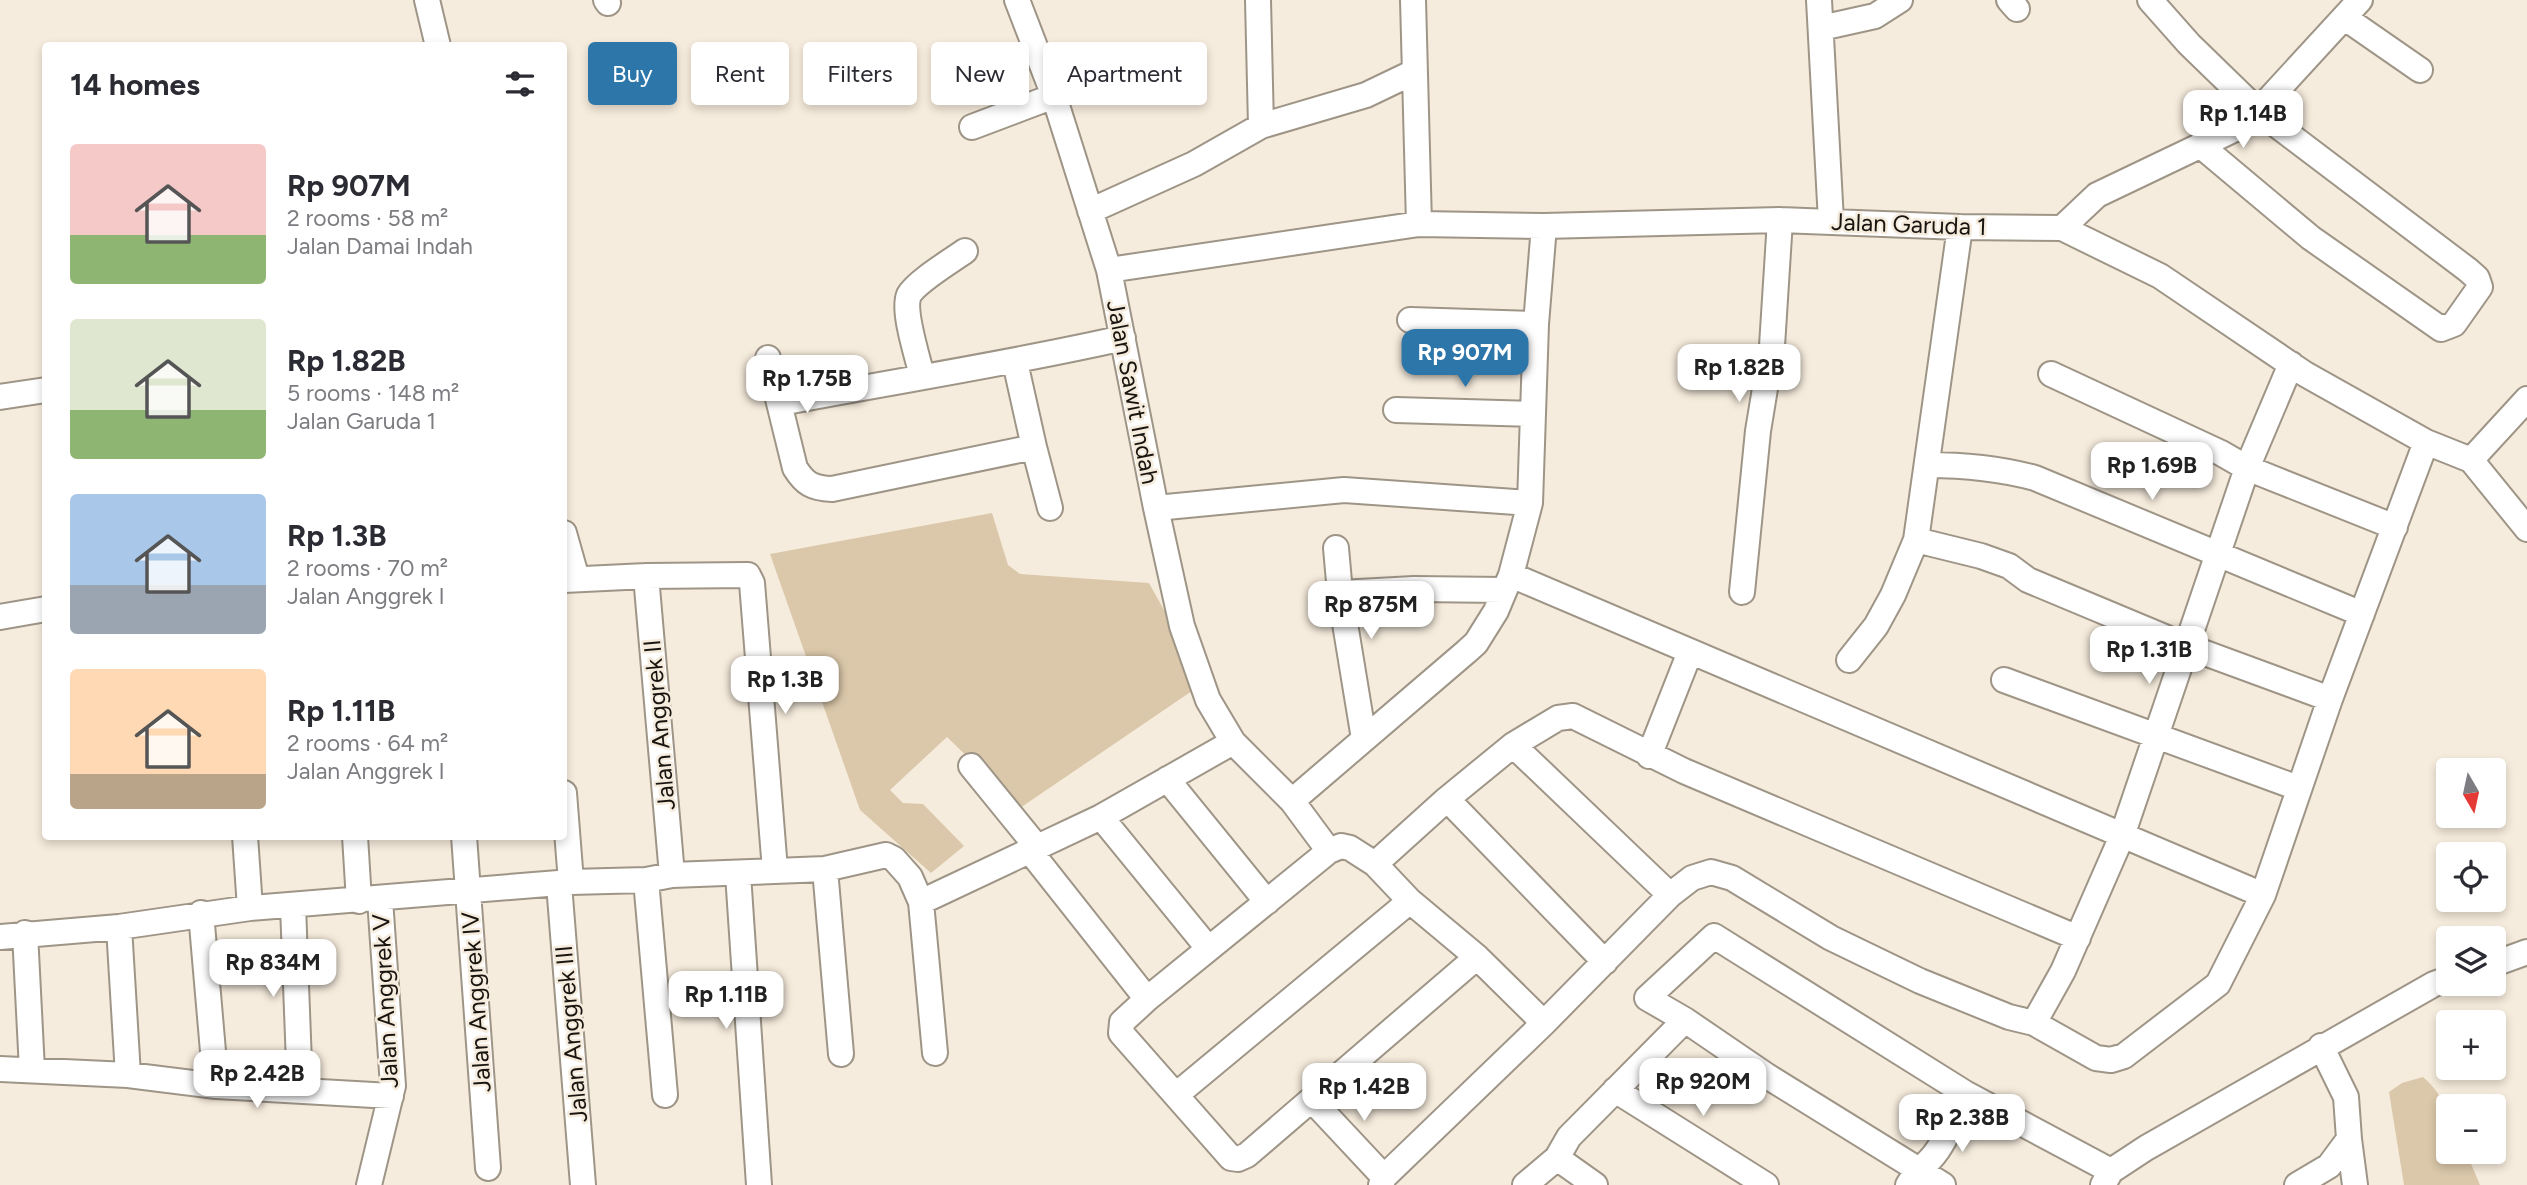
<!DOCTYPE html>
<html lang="en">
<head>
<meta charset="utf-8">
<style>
  :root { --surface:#fff; --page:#f7f7f7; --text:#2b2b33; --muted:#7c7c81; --accent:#2d76aa }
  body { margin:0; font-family:Figtree,sans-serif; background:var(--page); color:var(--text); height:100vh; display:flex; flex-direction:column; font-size:26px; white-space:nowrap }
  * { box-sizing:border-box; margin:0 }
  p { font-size:23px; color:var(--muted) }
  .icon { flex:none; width:38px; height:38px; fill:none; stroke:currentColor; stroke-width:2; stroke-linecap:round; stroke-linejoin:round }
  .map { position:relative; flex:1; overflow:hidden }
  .sheet { position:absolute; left:42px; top:42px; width:525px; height:798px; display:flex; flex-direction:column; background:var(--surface); border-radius:7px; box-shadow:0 4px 10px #0003 }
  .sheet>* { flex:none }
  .hud { position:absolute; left:588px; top:42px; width:665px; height:63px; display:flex; gap:14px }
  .needle { width:46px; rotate:171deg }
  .fabs { position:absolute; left:2436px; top:758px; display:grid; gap:14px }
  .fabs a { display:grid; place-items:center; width:70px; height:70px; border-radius:7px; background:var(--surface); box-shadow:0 4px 10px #0003; font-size:35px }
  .price { position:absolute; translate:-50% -60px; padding:0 16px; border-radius:14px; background:#fff; color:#222; font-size:23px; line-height:46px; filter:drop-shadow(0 2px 4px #0008) }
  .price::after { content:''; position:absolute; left:50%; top:42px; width:21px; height:16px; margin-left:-10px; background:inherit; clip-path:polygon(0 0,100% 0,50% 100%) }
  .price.on { background:var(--accent); color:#fff }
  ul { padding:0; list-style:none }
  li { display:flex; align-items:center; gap:21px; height:175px; padding:0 28px }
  li span { display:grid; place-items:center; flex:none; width:196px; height:140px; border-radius:7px; color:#555 }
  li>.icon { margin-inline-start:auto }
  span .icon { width:84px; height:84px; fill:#fffc; stroke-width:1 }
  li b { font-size:30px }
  h2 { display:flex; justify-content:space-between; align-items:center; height:84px; padding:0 28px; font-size:30px }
  .pill { padding:0 24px; border-radius:7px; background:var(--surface); box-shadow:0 4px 10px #0003; font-size:24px; line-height:63px }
  .pill.on { background:var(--accent); color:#fff }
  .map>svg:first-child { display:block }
  .green { fill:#dbc8aa }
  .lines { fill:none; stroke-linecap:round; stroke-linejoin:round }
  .minor-casing { stroke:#9e9587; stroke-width:28 }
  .minor { stroke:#fff; stroke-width:24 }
  .labels { text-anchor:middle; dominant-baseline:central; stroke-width:5; stroke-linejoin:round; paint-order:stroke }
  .street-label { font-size:24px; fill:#18140f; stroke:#f6ecdd }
</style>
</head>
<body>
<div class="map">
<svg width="2527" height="1185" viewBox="0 0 2527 1185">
  <rect width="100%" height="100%" fill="#f6ecdd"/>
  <path class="green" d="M992,513L1008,565L1020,574L1149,583L1169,619L1192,691L1020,808L947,737L890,790L903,803L923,804L964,846L931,873L860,810L770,554Z
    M2423,1077C2449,1099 2448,1120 2448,1152H2466L2480,1185H2404L2389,1092L2402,1083Z"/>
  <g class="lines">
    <g class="minor-casing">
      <path id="minor" d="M427,0L438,46
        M606,0L608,3
        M1017,0L1054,96L1109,270L1156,508L1182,626L1208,700L1233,742
        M1258,0L1261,126
        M1413,0L1419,224
        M1819,0L1831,221
        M2009,0L2017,9
        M2150,0L2189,44L2258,111L2468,270L2477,278L2480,287L2454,324L2441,329L2311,238L2200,145
        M2345,18L2420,70
        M1821,28L1875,16L1900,0
        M972,127L1054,96
        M1090,211L1194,164L1261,126L1366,95L1414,72
        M2062,228L2097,195L2233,130L2258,111L2360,0
        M1109,270L1419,224L1544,226L1780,220L1960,227L2062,228L2160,276L2305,374L2426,442L2471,460L2527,529
        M1410,320L1536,324
        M768,358L795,468C805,484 812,488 832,489L1034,447L1015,362
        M2051,374L2221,453L2247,468L2395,527
        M922,376C918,358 902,311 909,295C916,282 951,261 965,251
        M0,397L46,390
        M781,403C895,381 1009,364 1123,338
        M1396,410L1533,414
        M1034,447L1050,508
        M2471,460L2527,399
        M1927,465C1965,465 1998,468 2035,478L2362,614
        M1156,508L1344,490L1530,503
        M564,533L577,579
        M1916,540L1981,556L2009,566L2028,580L2186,646L2330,699
        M1336,548L1340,593L1364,739
        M1511,575L2263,895
        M646,576L672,875
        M564,580L646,576L748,575L752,583L775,870
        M1742,592L1758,431L1772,346L1780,220
        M1340,593L1414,589L1504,590
        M0,617L46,609
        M1849,660L1876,626L1893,595L1916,540L1960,227
        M2004,680L2298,788
        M1513,745L1670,895
        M1649,756L1690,652
        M971,766L1037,847
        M1167,779L1267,902
        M564,793L571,882
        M1447,799L1605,962
        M1292,801L1466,652L1476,643L1496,611L1511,575L1530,503L1536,324L1544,226
        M1101,817L1208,948
        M245,836L250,908
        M355,836L359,901
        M464,836L488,1168
        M1030,851L1147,999L1122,1022L1121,1033L1231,1158L1238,1159L1247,1155L1477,957
        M1375,864L1447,799L1513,745L1558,718L1573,716L1684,771L2078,938
        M825,869L841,1054
        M738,874L759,1185
        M646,880L665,1095
        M559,884L583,1185
        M921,902L1101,817L1233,742L1292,801L1329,851L1341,846L1350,848L1375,864L1410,901L1477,957L1544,1023
        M293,906L300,1090
        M201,913L216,1086
        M119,927L128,1075
        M25,933L32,1070
        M0,937L119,927L250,908L571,882L646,880L672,875L825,869L886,855L894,859L910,877L921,902L935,1053
        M2494,964L2527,952
        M1147,999L1329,851
        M1685,1020L1767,1076L1943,1185
        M2034,1023L2063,971L2122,836L2247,468L2291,364
        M0,1069L128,1075L216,1086L391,1096
        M1615,1090L1766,1185
        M1176,1095L1410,901
        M1312,1100L1384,1177
        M2349,1139L2355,1185
        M1557,1158L1595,1185
        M369,1185L393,1086L380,899
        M1381,1185L1384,1177L1544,1023L1670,895L1692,878L1711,872L1732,878L1831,938L1920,981L2009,1017L2034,1023L2096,1058L2111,1060L2124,1056L2218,984L2263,895L2330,699L2426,442
        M1525,1185L1557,1158L1569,1137L1685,1020L1647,998L1714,936L1965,1093L2111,1171
        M1908,1185C1915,1173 1925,1166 1934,1155C1948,1137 1956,1114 1965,1093
        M2103,1185L2111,1171L2146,1148L2434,984L2448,979
        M2297,1185L2329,1166L2349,1139L2346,1097L2321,1046"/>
    </g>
    <use href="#minor" class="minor"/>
  </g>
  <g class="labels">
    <g class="street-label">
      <text transform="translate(1909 224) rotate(2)">Jalan Garuda 1</text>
      <text transform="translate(1133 392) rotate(79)">Jalan Sawit Indah</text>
      <text transform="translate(659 725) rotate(-95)">Jalan Anggrek II</text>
      <text transform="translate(385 1001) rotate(-93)">Jalan Anggrek V</text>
      <text transform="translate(476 1002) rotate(-94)">Jalan Anggrek IV</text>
      <text transform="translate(571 1034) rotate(-95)">Jalan Anggrek III</text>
    </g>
  </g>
</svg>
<div class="fabs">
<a><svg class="needle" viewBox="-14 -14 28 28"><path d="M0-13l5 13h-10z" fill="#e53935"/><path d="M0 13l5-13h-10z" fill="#7c7c81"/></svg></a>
<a><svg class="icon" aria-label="locate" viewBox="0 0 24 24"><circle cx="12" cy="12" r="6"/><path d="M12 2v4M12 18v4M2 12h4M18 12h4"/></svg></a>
<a><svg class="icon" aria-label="layers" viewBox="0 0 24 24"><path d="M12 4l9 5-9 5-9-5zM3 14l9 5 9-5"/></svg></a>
<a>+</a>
<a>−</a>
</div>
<b class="price" style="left:2243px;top:150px">Rp 1.14B</b>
<b class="price on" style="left:1465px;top:389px">Rp 907M</b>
<b class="price" style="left:1739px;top:404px">Rp 1.82B</b>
<b class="price" style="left:807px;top:415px">Rp 1.75B</b>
<b class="price" style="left:2152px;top:502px">Rp 1.69B</b>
<b class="price" style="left:1371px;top:641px">Rp 875M</b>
<b class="price" style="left:2149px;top:686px">Rp 1.31B</b>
<b class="price" style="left:785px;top:716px">Rp 1.3B</b>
<b class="price" style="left:273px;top:999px">Rp 834M</b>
<b class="price" style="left:726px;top:1031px">Rp 1.11B</b>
<b class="price" style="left:257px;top:1110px">Rp 2.42B</b>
<b class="price" style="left:1703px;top:1118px">Rp 920M</b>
<b class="price" style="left:1364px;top:1123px">Rp 1.42B</b>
<b class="price" style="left:1962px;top:1154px">Rp 2.38B</b>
<div class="hud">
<a class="pill on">Buy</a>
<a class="pill">Rent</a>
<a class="pill">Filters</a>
<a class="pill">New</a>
<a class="pill">Apartment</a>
</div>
<section class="sheet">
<h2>14 homes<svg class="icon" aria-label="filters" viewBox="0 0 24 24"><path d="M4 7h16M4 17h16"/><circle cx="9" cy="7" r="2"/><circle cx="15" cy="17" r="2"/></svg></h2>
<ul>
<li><span style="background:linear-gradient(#f6c9c9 65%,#8fb573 0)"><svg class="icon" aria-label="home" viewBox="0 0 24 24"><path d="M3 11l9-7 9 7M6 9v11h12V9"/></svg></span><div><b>Rp 907M</b><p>2 rooms · 58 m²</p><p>Jalan Damai Indah</p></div></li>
<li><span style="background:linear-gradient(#dfe7d0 65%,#8fb573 0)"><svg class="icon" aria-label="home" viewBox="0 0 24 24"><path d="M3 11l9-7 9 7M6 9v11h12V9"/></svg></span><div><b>Rp 1.82B</b><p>5 rooms · 148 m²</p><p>Jalan Garuda 1</p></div></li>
<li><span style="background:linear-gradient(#a9c7e8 65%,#9aa5b1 0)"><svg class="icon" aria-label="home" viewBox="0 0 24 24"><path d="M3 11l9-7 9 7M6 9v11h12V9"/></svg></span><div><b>Rp 1.3B</b><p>2 rooms · 70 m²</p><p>Jalan Anggrek I</p></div></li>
<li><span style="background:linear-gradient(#ffd9b3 75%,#b9a48a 0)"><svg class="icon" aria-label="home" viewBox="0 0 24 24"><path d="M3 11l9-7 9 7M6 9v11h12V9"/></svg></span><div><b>Rp 1.11B</b><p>2 rooms · 64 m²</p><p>Jalan Anggrek I</p></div></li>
</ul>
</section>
</div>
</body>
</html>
